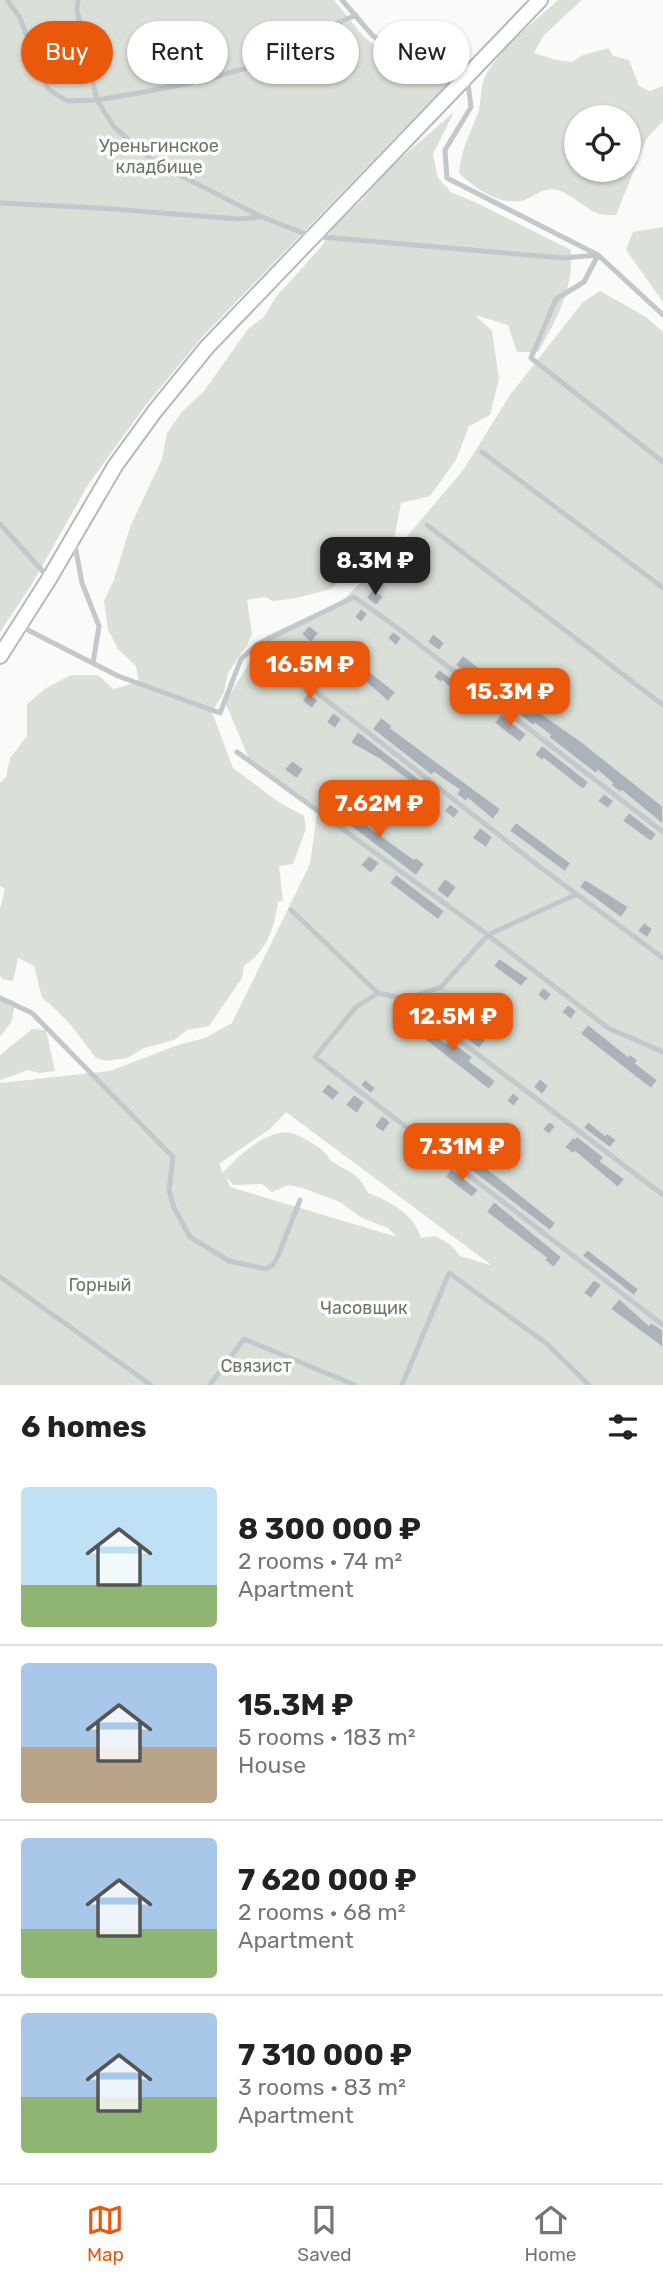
<!DOCTYPE html>
<html lang="en">
<head>
<meta charset="utf-8">
<style>
  :root { --surface:#fff; --page:#f2f2f2; --text:#222; --muted:#767676; --line:#e0e0e0; --accent:#ea580c }
  body { margin:0; font-family:Rubik,sans-serif; background:var(--page); color:var(--text); height:100vh; display:flex; flex-direction:column; font-size:26px; white-space:nowrap }
  * { box-sizing:border-box; margin:0 }
  p { font-size:23px; color:var(--muted) }
  .icon { flex:none; width:38px; height:38px; fill:none; stroke:currentColor; stroke-width:2; stroke-linecap:round; stroke-linejoin:round }
  .map { position:relative; height:1385px; overflow:hidden }
  .drawer { display:flex; flex-direction:column; background:var(--surface); flex:1 }
  .drawer>* { flex:none }
  .banner { position:absolute; left:21px; top:21px; width:621px; height:63px; display:flex; gap:14px }
  .controls { position:absolute; left:564px; top:105px; display:grid; gap:14px }
  .controls a { display:grid; place-items:center; width:77px; height:77px; border-radius:50%; background:var(--surface); box-shadow:0 2px 5px #0004; font-size:35px }
  .price { position:absolute; translate:-50% -60px; padding:0 16px; border-radius:14px; background:var(--accent); color:#fff; font-size:23px; line-height:46px; filter:drop-shadow(0 2px 4px #0008) }
  .price::after { content:''; position:absolute; left:50%; top:42px; width:21px; height:16px; margin-left:-10px; background:inherit; clip-path:polygon(0 0,100% 0,50% 100%) }
  .price.active { background:#222; color:#fff }
  ul { padding:0; list-style:none }
  li { display:flex; align-items:center; gap:21px; height:175px; padding:0 21px }
  li+li { border-top:2px solid var(--line) }
  li span { display:grid; place-items:center; flex:none; width:196px; height:140px; border-radius:7px; color:#555 }
  li>.icon { margin-inline-start:auto }
  span .icon { width:84px; height:84px; fill:#fffc; stroke-width:1 }
  li b { font-size:30px }
  h2 { display:flex; justify-content:space-between; align-items:center; height:84px; padding:0 21px; font-size:30px }
  .tag { padding:0 24px; border-radius:32px; background:var(--surface); box-shadow:0 2px 5px #0004; font-size:24px; line-height:63px }
  .tag.active { background:var(--accent); color:#fff }
  .tab-bar { display:flex; justify-content:space-around; align-items:center; height:98px; border-top:2px solid var(--line); background:var(--surface); font-size:19px; color:var(--muted) }
  .tab-bar a { display:grid; justify-items:center; gap:4px }
  .tab-bar .active { color:var(--accent) }
  .map>svg:first-child { display:block }
  .green { fill:#dadfd7; fill-rule:evenodd }
  .building { fill:#aab3b9; stroke:#dcdcda; stroke-width:2 }
  .lines { fill:none; stroke-linecap:round; stroke-linejoin:round }
  .secondary-casing { stroke:#b3babf; stroke-width:18 }
  .lane { stroke:#c3c8cc; stroke-width:5 }
  .secondary { stroke:#fff; stroke-width:14 }
  .labels { text-anchor:middle; dominant-baseline:central; stroke-width:7; stroke-linejoin:round; paint-order:stroke }
  .park-label { font-size:18px; fill:#687a64; stroke:#fff }
</style>
</head>
<body>
<div class="map">
<svg width="663" height="1385" viewBox="0 0 663 1385">
  <rect width="100%" height="100%" fill="#fafaf8"/>
  <path class="green" d="M0,0H334L363,36L386,54L434,64L453,78L203,336L145,406L88,485L32,584L0,632Z
    M558,0H582L544,35L534,53L556,60L572,62L583,55L609,48L613,56L629,60L639,86L650,91L663,86V121L647,138L616,215C611,215 605,215 600,214C589,212 572,194 557,190C544,187 538,194 527,199C504,209 474,188 459,173C462,148 468,138 477,116C482,103 480,89 484,79C497,50 534,22 558,0ZM576,117H628V170H576Z
    M454,112L433,154L438,178L451,192L479,204L571,250C574,288 556,321 538,352H517L508,325L475,315L492,331L499,379L490,415L469,426L456,460L430,496L401,503L393,544L370,561L345,575L331,589L297,598L273,601L265,597L247,600L252,634L247,645L228,673L224,692L212,712L233,768L277,801L304,816L306,829L293,864L279,866L283,901L278,902C274,930 267,950 244,966L242,978L209,1026L187,1030L174,1040L144,1048L127,1058L106,1061L96,1058L70,1024L50,1004L42,998L34,966L18,958L13,981L2,979L0,975V909L5,889L0,886V783L6,777L10,758L27,736V704L46,688L71,675H98L113,689L139,682L136,666L118,649L108,630L104,601L114,580L130,527L162,459L167,433L181,413L204,391L248,329L264,317L276,297L321,247L335,224L359,203L393,165Z
    M663,227V302L626,250L633,232Z
    M600,291L646,317L663,332V1385H0V1083L110,1071L178,1045L205,1038L232,1023L310,864L317,813L250,761L225,702L266,636L341,602L405,539L464,469L510,395L582,303ZM286,1112L490,1264V1265L460,1256L452,1246L436,1236L421,1238C415,1215 390,1201 368,1193C357,1172 351,1174 333,1162C327,1158 331,1160 326,1154C320,1147 303,1137 294,1134C271,1125 236,1157 223,1173L219,1164L270,1129ZM226,1176L233,1185L262,1184L272,1192L289,1185L302,1188L340,1202L362,1218L388,1228L397,1237L230,1187Z
    M0,997L15,1001L12,1021L0,1037Z
    M32,1029L46,1030L55,1071L39,1073L28,1070L0,1080V1055Z"/>
  <path class="building" d="M373,588L384,597L376,606L366,598Z
    M361,608L368,614L361,623L354,617Z
    M309,625L319,633L311,643L301,634Z
    M393,631L402,638L396,646L387,638Z
    M433,633L445,643L439,651L427,642Z
    M335,647L348,656L339,667L327,657Z
    M463,655L507,689L581,741L663,806V825L622,791L621,793L610,785L612,783L598,771L596,774L548,737L550,735L535,724L533,726L494,693L493,694L455,665Z
    M359,663L396,692L388,702L353,671Z
    M439,669L486,703L480,711L442,681L441,683L433,677Z
    M308,692L318,700L312,709L302,701Z
    M333,712L342,719L335,729L326,722Z
    M501,714L527,734L520,743L494,723Z
    M381,717L393,726L391,728L501,809L493,820L468,799L466,802L456,794L459,790L434,773L432,776L372,729Z
    M358,731L426,784L421,790L379,759L350,743Z
    M542,745L589,782L583,790L544,759L543,761L534,755Z
    M292,760L304,769L297,779L284,770Z
    M604,793L614,801L608,809L597,801Z
    M341,802L351,809L349,812L414,859L416,857L425,864L416,876L333,813Z
    M450,803L460,811L454,819L444,811Z
    M629,812L657,834L651,842L622,821Z
    M516,822L571,863L565,872L509,831Z
    M480,827L493,837L486,848L472,838Z
    M369,855L380,863L371,874L360,865Z
    M396,874L445,911L438,920L389,883Z
    M445,878L457,887L448,899L436,890Z
    M585,879L629,907L621,918L579,887Z
    M644,922L653,929L647,938L637,931Z
    M499,958L529,978L521,987L493,966Z
    M543,987L552,994L546,1002L537,995Z
    M568,1004L577,1011L571,1020L561,1012Z
    M420,1018L433,1028L431,1030L446,1043L449,1039L473,1057L470,1061L496,1081L489,1090L411,1029Z
    M461,1024L486,1040L479,1049L456,1031Z
    M588,1024L628,1056L630,1054L638,1060L636,1063L658,1080L651,1089L580,1034Z
    M540,1078L549,1086L542,1095L533,1087Z
    M365,1079L376,1088L371,1094L360,1085Z
    M328,1083L340,1092L333,1101L321,1092Z
    M513,1092L520,1098L514,1107L506,1101Z
    M354,1094L365,1102L357,1114L345,1105Z
    M382,1115L391,1122L383,1133L374,1126Z
    M549,1121L556,1126L549,1135L542,1129Z
    M588,1121L605,1135L607,1133L617,1140L610,1148L583,1128Z
    M438,1133L464,1153L466,1151L556,1223L550,1231L432,1141Z
    M577,1136L604,1157L601,1161L625,1179L618,1188L575,1152L573,1154L564,1147L573,1137L575,1138Z
    M424,1149L435,1156L428,1165L418,1157Z
    M451,1168L479,1190L472,1198L445,1177Z
    M494,1201L562,1257L554,1268L544,1260L546,1258L486,1212Z
    M587,1249L639,1289L634,1296L582,1256Z
    M594,1279L602,1285L591,1299L583,1293Z
    M619,1298L649,1325L651,1322L663,1330V1348L610,1309Z"/>
  <g class="lines">
    <g class="secondary-casing">
      <path id="secondary" d="M0,656L49,579L115,466L155,411L207,347L540,0"/>
    </g>
    <path class="lane" d="M7,0L19,16L48,89L67,101L97,100L139,93L205,80L263,63L288,59L306,47L330,26L356,15
      M78,0L77,10L97,100L114,127L154,162L262,217L311,236L563,258L598,255
      M342,0L373,36L395,48L443,61L467,76L471,107L445,150L447,178L598,255L663,315
      M0,203L99,208L238,219L262,217
      M598,255L584,282L556,299L531,358L663,462
      M482,452L663,588
      M0,524L47,576
      M427,525L663,705
      M74,540L82,583L99,626L93,663
      M20,626L118,676L220,713L241,659L256,645L540,867L663,958
      M256,645L354,597L399,629L663,832
      M237,752L488,935L608,1028L663,1052
      M577,894L488,935L441,987L405,999L378,993L356,1007L315,1057L663,1325
      M291,910L378,993
      M0,998L32,1013L173,1157L169,1190L174,1208L190,1237L229,1261L266,1269L273,1265L278,1256L300,1200
      M405,999L663,1195
      M0,1277L151,1385
      M210,1385L244,1339L355,1385
      M402,1385L449,1273L546,1343L589,1385"/>
    <use href="#secondary" class="secondary"/>
  </g>
  <g class="labels">
    <g class="park-label">
      <text x="159" y="146">Уреньгинское<tspan x="159" dy="21">кладбище</tspan></text>
      <text x="100" y="1285">Горный</text>
      <text x="364" y="1308">Часовщик</text>
      <text x="256" y="1366">Связист</text>
    </g>
  </g>
</svg>
<div class="controls">
<a><svg class="icon" aria-label="locate" viewBox="0 0 24 24"><circle cx="12" cy="12" r="6"/><path d="M12 2v4M12 18v4M2 12h4M18 12h4"/></svg></a>
</div>
<b class="price active" style="left:375px;top:597px">8.3M ₽</b>
<b class="price" style="left:310px;top:701px">16.5M ₽</b>
<b class="price" style="left:510px;top:728px">15.3M ₽</b>
<b class="price" style="left:379px;top:840px">7.62M ₽</b>
<b class="price" style="left:453px;top:1053px">12.5M ₽</b>
<b class="price" style="left:462px;top:1183px">7.31M ₽</b>
<div class="banner">
<a class="tag active">Buy</a>
<a class="tag">Rent</a>
<a class="tag">Filters</a>
<a class="tag">New</a>
</div>
</div>
<section class="drawer">
<h2>6 homes<svg class="icon" aria-label="filters" viewBox="0 0 24 24"><path d="M4 7h16M4 17h16"/><circle cx="9" cy="7" r="2"/><circle cx="15" cy="17" r="2"/></svg></h2>
<ul>
<li><span style="background:linear-gradient(#bfe0f5 70%,#8fb573 0)"><svg class="icon" aria-label="home" viewBox="0 0 24 24"><path d="M3 11l9-7 9 7M6 9v11h12V9"/></svg></span><div><b>8 300 000 ₽</b><p>2 rooms · 74 m²</p><p>Apartment</p></div></li>
<li><span style="background:linear-gradient(#a9c7e8 60%,#b9a48a 0)"><svg class="icon" aria-label="home" viewBox="0 0 24 24"><path d="M3 11l9-7 9 7M6 9v11h12V9"/></svg></span><div><b>15.3M ₽</b><p>5 rooms · 183 m²</p><p>House</p></div></li>
<li><span style="background:linear-gradient(#a9c7e8 65%,#8fb573 0)"><svg class="icon" aria-label="home" viewBox="0 0 24 24"><path d="M3 11l9-7 9 7M6 9v11h12V9"/></svg></span><div><b>7 620 000 ₽</b><p>2 rooms · 68 m²</p><p>Apartment</p></div></li>
<li><span style="background:linear-gradient(#a9c7e8 60%,#8fb573 0)"><svg class="icon" aria-label="home" viewBox="0 0 24 24"><path d="M3 11l9-7 9 7M6 9v11h12V9"/></svg></span><div><b>7 310 000 ₽</b><p>3 rooms · 83 m²</p><p>Apartment</p></div></li>
</ul>
</section>
<nav class="tab-bar">
<a class="active"><svg class="icon" aria-label="map" viewBox="0 0 24 24"><path d="M3 6l6-2 6 2 6-2v14l-6 2-6-2-6 2zM9 4v14M15 6v14"/></svg>Map</a>
<a><svg class="icon" aria-label="saved" viewBox="0 0 24 24"><path d="M7 4h10v16l-5-4-5 4z"/></svg>Saved</a>
<a><svg class="icon" aria-label="home" viewBox="0 0 24 24"><path d="M3 11l9-7 9 7M6 9v11h12V9"/></svg>Home</a>
</nav>
</body>
</html>
